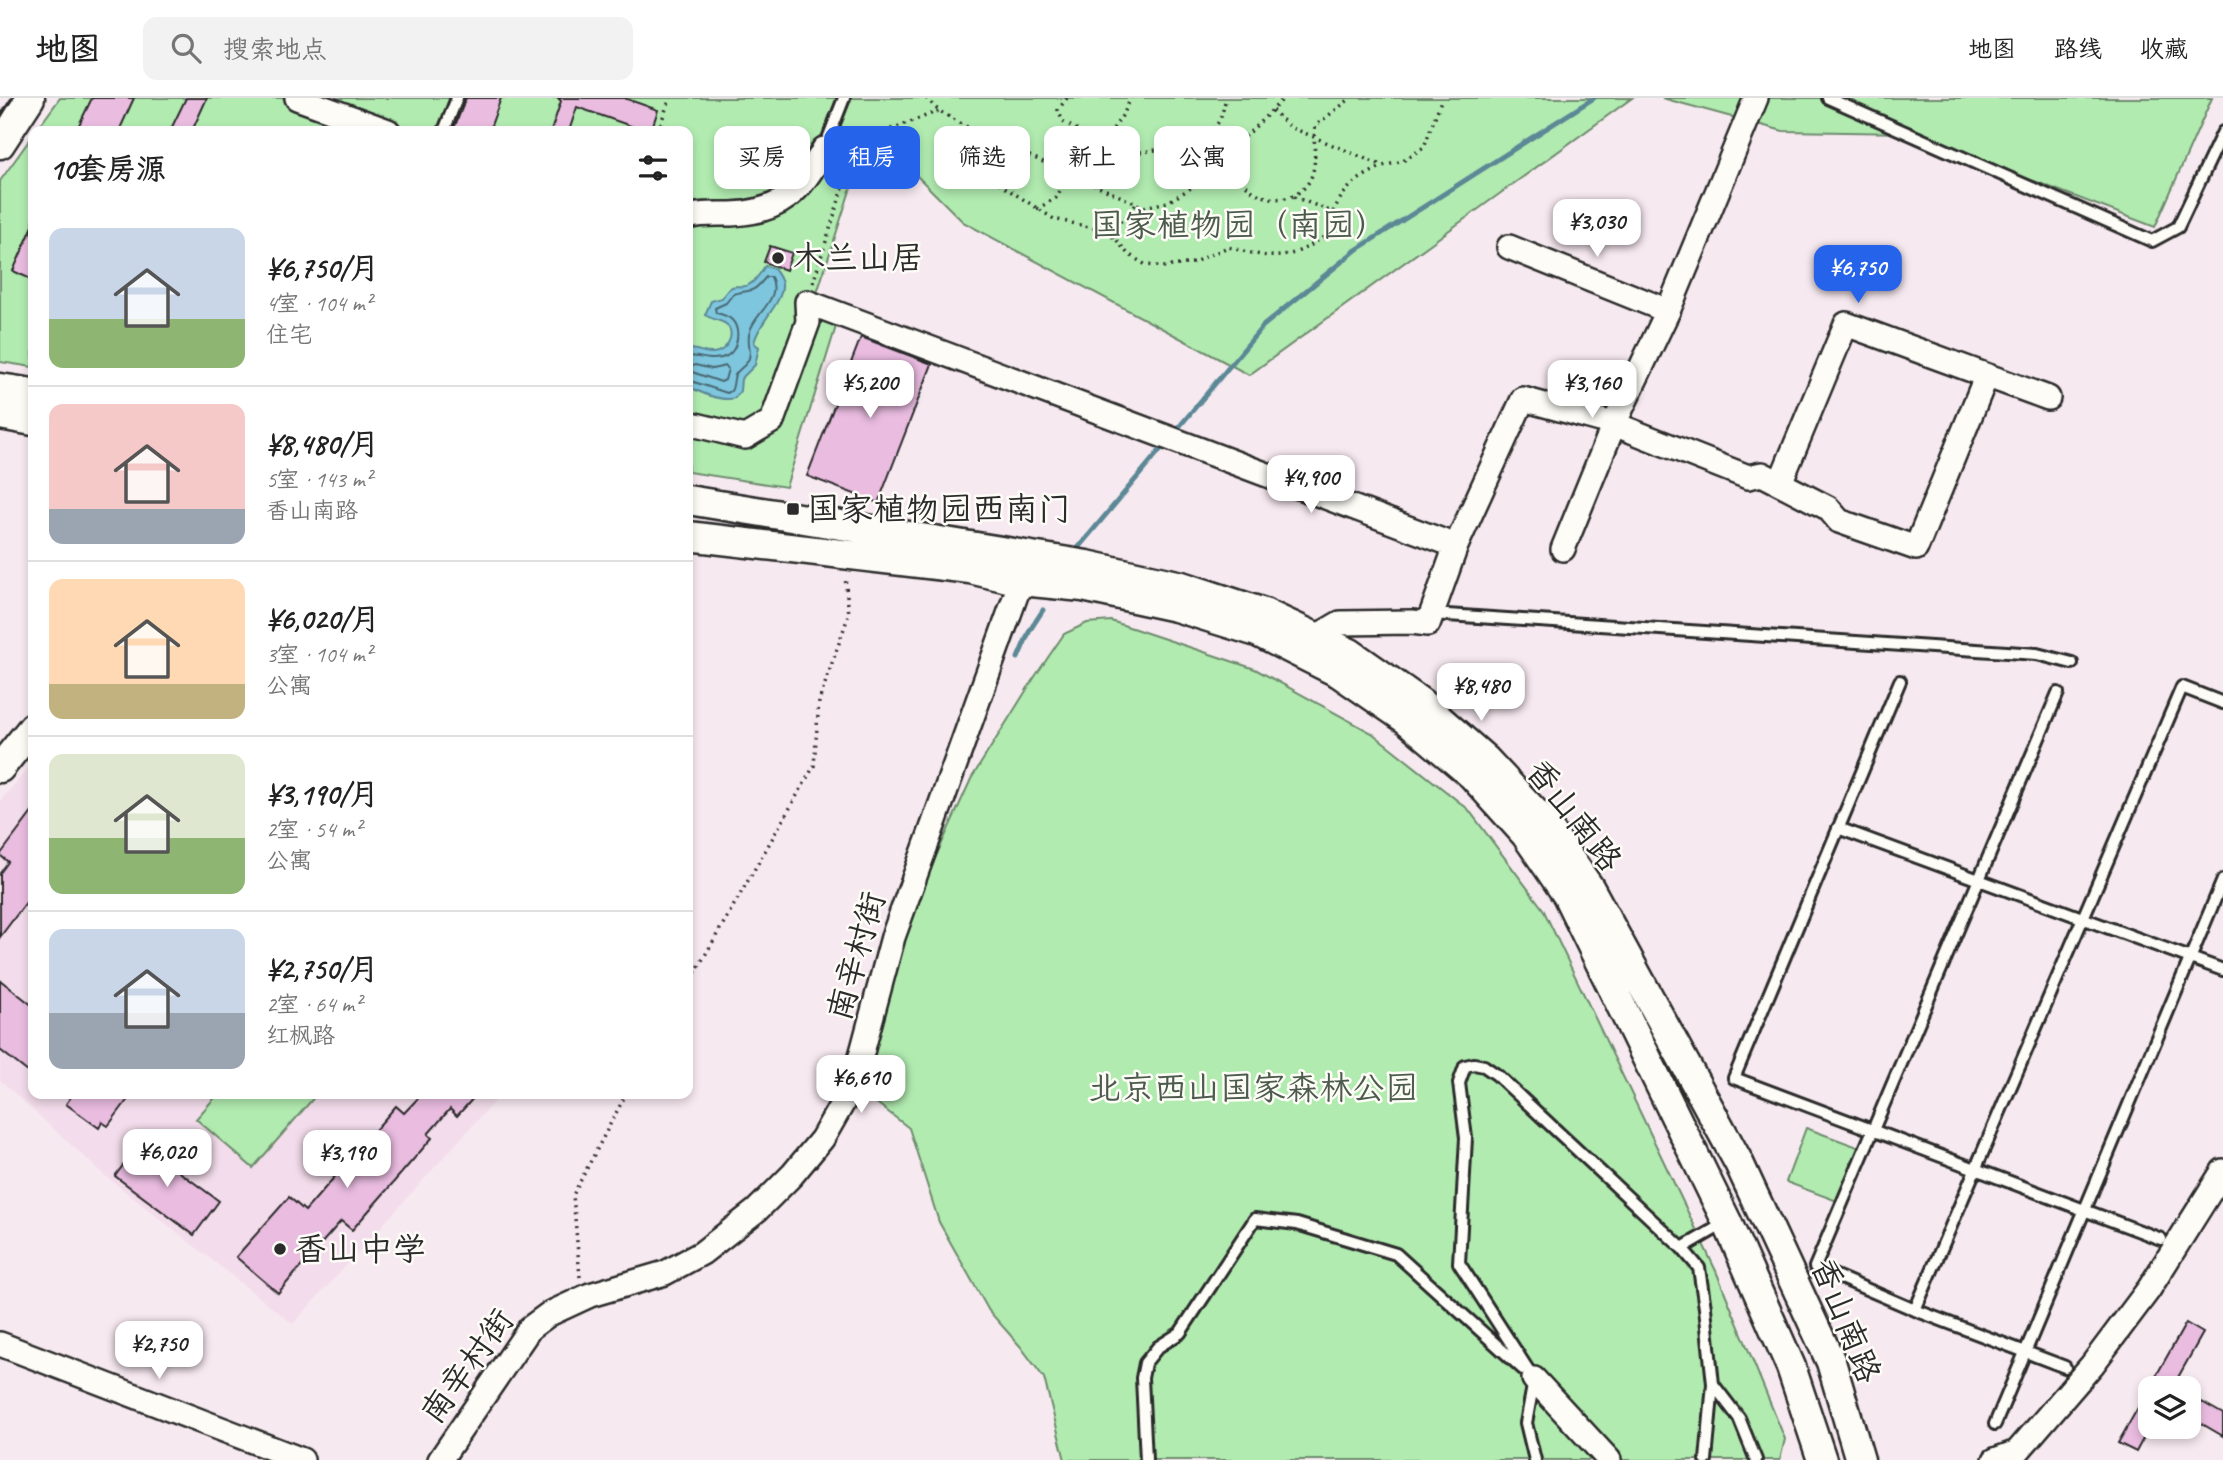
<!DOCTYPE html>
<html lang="zh">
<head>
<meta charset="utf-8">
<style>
  :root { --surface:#fff; --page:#f2f2f2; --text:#222; --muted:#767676; --line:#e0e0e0; --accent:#2563eb }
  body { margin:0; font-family:Caveat,"LXGW WenKai TC",sans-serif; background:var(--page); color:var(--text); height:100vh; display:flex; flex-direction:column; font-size:26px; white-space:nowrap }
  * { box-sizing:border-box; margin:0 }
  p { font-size:23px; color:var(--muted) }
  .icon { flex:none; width:38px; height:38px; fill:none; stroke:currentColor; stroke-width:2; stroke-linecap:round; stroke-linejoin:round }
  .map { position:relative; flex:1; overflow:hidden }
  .details { position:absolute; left:28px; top:28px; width:665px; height:973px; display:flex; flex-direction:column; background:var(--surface); border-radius:14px; box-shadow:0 4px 10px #0003 }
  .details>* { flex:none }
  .top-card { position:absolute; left:714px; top:28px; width:665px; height:63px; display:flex; gap:14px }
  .fabs { position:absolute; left:2138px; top:1278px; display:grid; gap:14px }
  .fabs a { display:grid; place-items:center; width:63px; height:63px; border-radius:14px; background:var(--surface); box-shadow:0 4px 10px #0003; font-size:35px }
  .price { position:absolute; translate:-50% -60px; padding:0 16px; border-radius:14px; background:#fff; color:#222; font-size:23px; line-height:46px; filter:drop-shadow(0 2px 4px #0008) }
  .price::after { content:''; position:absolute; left:50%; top:42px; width:21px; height:16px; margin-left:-10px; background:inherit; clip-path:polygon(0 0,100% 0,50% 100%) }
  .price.current { background:var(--accent); color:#fff }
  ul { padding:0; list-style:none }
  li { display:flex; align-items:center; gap:21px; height:175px; padding:0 21px }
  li+li { border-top:2px solid var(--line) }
  li span { display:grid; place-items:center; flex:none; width:196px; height:140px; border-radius:14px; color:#555 }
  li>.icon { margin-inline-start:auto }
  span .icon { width:84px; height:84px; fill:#fffc; stroke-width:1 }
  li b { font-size:30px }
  h2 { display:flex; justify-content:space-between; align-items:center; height:84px; padding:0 21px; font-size:30px }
  .chip { padding:0 24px; border-radius:14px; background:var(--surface); box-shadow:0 4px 10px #0003; font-size:24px; line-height:63px }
  .chip.current { background:var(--accent); color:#fff }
  header { display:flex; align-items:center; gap:42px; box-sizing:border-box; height:98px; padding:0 35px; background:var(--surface); border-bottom:2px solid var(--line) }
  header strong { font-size:33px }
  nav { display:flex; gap:38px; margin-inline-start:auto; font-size:24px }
  .search { width:490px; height:63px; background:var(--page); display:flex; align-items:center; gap:18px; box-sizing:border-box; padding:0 24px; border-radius:14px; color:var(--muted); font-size:26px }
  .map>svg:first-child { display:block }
  .built { fill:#f3dceb }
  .green { fill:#b1ebb0; stroke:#6e8b6e; stroke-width:2 }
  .water { fill:#7dc6de; stroke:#5c8896; stroke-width:2 }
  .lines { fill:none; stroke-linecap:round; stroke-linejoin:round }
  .shore { stroke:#4c6973; stroke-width:2 }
  .stream { stroke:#5c8896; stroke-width:5 }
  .building { fill:#e9bce0; stroke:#2b2b2b; stroke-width:2 }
  .service-casing { stroke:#2b2b2b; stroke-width:16 }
  .minor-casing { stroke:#2b2b2b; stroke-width:28 }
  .tertiary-casing { stroke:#2b2b2b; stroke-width:33 }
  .path { stroke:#2b2b2b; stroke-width:3.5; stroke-dasharray:2 5; stroke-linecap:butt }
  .service { stroke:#fdfcf7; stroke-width:10 }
  .minor { stroke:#fdfcf7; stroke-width:23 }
  .tertiary { stroke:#fdfcf7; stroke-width:28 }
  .tram { stroke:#2b2b2b; stroke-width:2 }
  .poi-dot { fill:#2b2b2b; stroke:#fdfcf7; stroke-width:2.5 }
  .labels { text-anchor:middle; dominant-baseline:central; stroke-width:5; stroke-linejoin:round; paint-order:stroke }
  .park-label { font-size:33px; fill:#4c5b4c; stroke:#fdfcf7 }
  .poi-label { font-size:33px; fill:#2b2b2b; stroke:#fdfcf7; text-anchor:start }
  .street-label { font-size:33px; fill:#2b2b2b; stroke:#fdfcf7 }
</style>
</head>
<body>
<header>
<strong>地图</strong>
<div class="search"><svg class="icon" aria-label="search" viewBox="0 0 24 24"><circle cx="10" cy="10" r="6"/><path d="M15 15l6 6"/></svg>搜索地点</div>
<nav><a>地图</a><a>路线</a><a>收藏</a></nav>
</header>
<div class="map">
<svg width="2223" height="1362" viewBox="0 0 2223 1362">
  <rect width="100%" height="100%" fill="#f7e9f0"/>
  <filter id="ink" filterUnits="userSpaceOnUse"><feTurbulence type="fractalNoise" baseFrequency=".0143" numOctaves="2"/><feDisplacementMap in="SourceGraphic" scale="14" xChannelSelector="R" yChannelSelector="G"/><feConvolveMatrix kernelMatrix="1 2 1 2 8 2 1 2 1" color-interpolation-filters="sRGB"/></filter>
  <g filter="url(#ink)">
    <path class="built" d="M33,665V996H501L293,1226L103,1076L0,982V703Z"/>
    <path class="green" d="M60,0H1632L1249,277L963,124L900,61L855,77L817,195L843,206L786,389L688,374V33H36Z
      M1662,0H2212L2155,129L1908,35L1783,33Z
      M33,37V269L0,264V83Z
      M1111,523L1255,571L1372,635L1468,711L1543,811L1716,1173L1785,1341L1780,1362H1065L1044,1280L1020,1248L989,1213L939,1124L909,1030L856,989L876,950L885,901L917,800L971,681L1034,580L1064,536L1087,525Z
      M218,996H317L253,1070L196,1021Z
      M1806,1030L1866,1052L1845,1106L1786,1084Z"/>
    <path class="water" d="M765,168L774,170C776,174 781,180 782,185C784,205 758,224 754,245L759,249L755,267L741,281L740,293L735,300C721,304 701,295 688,288V255L690,251C698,251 705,256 713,255C726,254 737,237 726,226C720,222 711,221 705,217L711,203L722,200C735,179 738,194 750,186C756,183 761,174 765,168Z"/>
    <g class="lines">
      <path class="shore" d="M688,258C702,258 713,265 727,258C738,251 741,232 732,222C728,218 721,216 716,215L715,210L726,205L733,196C753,190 750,198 766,179H771C782,201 755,215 750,233C746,243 752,251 749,260C747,268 739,270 735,277C733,282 734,288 731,293L727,295L688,282
        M695,267L712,271L726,268L728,271L725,282L721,284L692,274L691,269Z"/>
      <path class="stream" d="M1174,335L1263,228L1356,152L1594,0
        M1078,450L1166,345
        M1018,560L1030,532L1043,512"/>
    </g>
    <path class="building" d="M92,0H134L119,33H76Z
      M186,0H207L192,33H170Z
      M466,0H501L489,33H453Z
      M558,0H624L658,12L651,33H645L577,9L569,33H551L561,3Z
      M33,128V182L13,173Z
      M770,148L792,155L786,172L764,164Z
      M861,239L932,266L878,405L807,378Z
      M33,713V795L0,839V775L8,764L0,757Z
      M0,882L33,908V978L0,952Z
      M73,996H132L108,1028L102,1024L99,1030L66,1006Z
      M422,996H477L457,1018L450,1011L428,1036L432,1040L352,1132L341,1123L278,1195L236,1159L289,1099L305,1113L396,1008L404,1015Z
      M140,1045L219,1103L194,1137L115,1078Z
      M2186,1225L2203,1235L2172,1290H2151V1326L2136,1354L2118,1345Z
      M2202,1304L2223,1316V1338L2192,1320Z"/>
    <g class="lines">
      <g class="service-casing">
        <path id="service" d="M1828,0L2152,143L2178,129L2223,34
          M444,33L457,0
          M824,51L844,0
          M1432,516L2037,556L2072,565
          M1900,583L1734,980L2161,1141
          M2058,595L1815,1169L1915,1212L2065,1269
          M1838,730L2223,872
          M1682,1150L1727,1124
          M1915,1212L2182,589L2223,605
          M1534,1281L1459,1165L1466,1040L1459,985L1465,968L1474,966L1484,968L1497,977L1682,1150L1699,1170L1705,1210L1713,1286L1706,1362
          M1534,1283L1526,1325L1535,1362
          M1713,1286L1739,1320L1756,1362
          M1995,1326L2223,782
          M1146,1362L1142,1280L1145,1265L1158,1249L1180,1235L1255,1121L1297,1126L1396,1156L1523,1271"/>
      </g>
      <g class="minor-casing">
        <path id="minor" d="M297,0L388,33
          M688,119C699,115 717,116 731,116C782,114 800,94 824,51
          M1509,149L1668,213
          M688,325L745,339L772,323L808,224L807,204L1456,448
          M1780,385L1846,226L2048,300
          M1563,451L1614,326L1668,213L1756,0
          M1316,539L1340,525L1412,524L1428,526L1456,448L1523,301L1614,326L1748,379L1762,376L1828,410L1839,423L1916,450L1986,279
          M0,1246L302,1362
          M1534,1281L1609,1362
          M440,1362L530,1230L549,1216L590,1197L665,1175L702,1155L757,1112L792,1077L822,1041L842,1006L861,958L893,839L1021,483
          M1995,1362L2017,1354L2092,1267L2149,1191L2223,1073"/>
      </g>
      <g class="tertiary-casing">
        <path id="tertiary" d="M0,46L30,0
          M0,290L33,295
          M0,317L33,323
          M688,402L1087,467L1182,488L1264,515L1350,555L1420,604L1486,662L1543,723L1589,789L1739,1065L1831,1264L1860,1362
          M688,438L970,471L1021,483L1083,489L1176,509L1257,534L1339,575L1407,622L1472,677L1526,737L1567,797L1727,1124L1791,1269L1822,1362
          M0,670L33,629"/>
      </g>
      <path class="path" d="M926,0L939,13L976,34L1144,109L1168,104L1199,85L1284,0
        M1067,0L1058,12L1063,24C1078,32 1105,49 1121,53C1144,58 1203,45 1217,26C1222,20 1224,7 1226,0
        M1272,12L1290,29L1383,68L1403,63L1424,49L1442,0
        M658,33L670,0
        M976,34L1001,87L1054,121L1098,131L1115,140L1128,156L1146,167L1166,169L1192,165L1228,149C1274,161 1284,165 1326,138L1333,114
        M844,46L883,34L939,13
        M1223,61C1233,71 1245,90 1258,96C1278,106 1304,100 1312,77C1317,62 1313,44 1315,28L1351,0
        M1097,88L1099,70L1107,58L1104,44L1124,15L1131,0
        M1294,99L1333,114C1346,87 1357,81 1383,68
        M1037,111L1056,100L1064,86L1073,78
        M1115,140L1113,127L1125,121L1137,105
        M813,185L844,86L835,70
        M688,887L814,668L819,603L849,516L845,479
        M580,1179L573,1097L626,996"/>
      <use href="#service" class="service"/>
      <use href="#minor" class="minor"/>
      <use href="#tertiary" class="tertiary"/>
      <path class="tram" d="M0,21L13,0"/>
    </g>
  </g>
  <g class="poi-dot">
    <circle cx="778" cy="160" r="7"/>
    <rect x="786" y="404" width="14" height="14" rx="3.5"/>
    <circle cx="280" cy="1151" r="7"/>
  </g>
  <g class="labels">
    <g class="park-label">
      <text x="1239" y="127">国家植物园（南园）</text>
      <text x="1253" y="990">北京西山国家森林公园</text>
    </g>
    <g class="poi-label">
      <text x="792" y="160">木兰山居</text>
      <text x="807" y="411">国家植物园西南门</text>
      <text x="294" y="1151">香山中学</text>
    </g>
    <g class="street-label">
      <text transform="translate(1574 717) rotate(52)">香山南路</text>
      <text transform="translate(856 858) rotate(-74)">南辛村街</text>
      <text transform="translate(1846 1222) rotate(68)">香山南路</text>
      <text transform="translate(467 1268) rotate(-54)">南辛村街</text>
    </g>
  </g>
</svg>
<div class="fabs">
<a><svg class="icon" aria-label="layers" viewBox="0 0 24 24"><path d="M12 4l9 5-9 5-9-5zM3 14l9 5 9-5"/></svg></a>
</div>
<b class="price" style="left:1597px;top:161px">¥3,030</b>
<b class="price current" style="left:1858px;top:207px">¥6,750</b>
<b class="price" style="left:870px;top:322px">¥5,200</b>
<b class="price" style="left:1592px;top:322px">¥3,160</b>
<b class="price" style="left:1311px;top:417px">¥4,900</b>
<b class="price" style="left:1481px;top:625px">¥8,480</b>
<b class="price" style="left:861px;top:1017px">¥6,610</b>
<b class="price" style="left:167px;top:1091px">¥6,020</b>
<b class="price" style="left:347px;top:1092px">¥3,190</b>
<b class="price" style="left:159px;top:1283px">¥2,750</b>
<div class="top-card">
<a class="chip">买房</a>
<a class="chip current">租房</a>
<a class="chip">筛选</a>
<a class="chip">新上</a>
<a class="chip">公寓</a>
</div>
<section class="details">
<h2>10套房源<svg class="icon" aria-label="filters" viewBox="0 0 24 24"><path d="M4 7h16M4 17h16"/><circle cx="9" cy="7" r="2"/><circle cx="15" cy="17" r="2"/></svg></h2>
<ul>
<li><span style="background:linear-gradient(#c9d6e8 65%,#8fb573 0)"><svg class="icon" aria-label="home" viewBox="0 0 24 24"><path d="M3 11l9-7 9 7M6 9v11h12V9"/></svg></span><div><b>¥6,750/月</b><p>4室 · 104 m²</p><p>住宅</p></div></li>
<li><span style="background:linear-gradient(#f6c9c9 75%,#9aa5b1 0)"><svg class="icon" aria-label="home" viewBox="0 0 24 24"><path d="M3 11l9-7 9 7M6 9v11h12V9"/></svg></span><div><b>¥8,480/月</b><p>5室 · 143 m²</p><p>香山南路</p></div></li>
<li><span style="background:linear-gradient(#ffd9b3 75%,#c2b280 0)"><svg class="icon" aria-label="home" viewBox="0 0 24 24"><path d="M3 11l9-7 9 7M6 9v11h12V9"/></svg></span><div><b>¥6,020/月</b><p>3室 · 104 m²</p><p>公寓</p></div></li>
<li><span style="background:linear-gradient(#dfe7d0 60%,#8fb573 0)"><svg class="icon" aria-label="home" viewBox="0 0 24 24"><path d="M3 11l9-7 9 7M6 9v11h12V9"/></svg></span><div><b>¥3,190/月</b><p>2室 · 54 m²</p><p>公寓</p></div></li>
<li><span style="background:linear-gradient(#c9d6e8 60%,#9aa5b1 0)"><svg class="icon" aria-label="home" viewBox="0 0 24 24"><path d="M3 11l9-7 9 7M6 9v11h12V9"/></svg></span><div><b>¥2,750/月</b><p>2室 · 64 m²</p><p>红枫路</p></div></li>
</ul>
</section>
</div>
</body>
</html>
